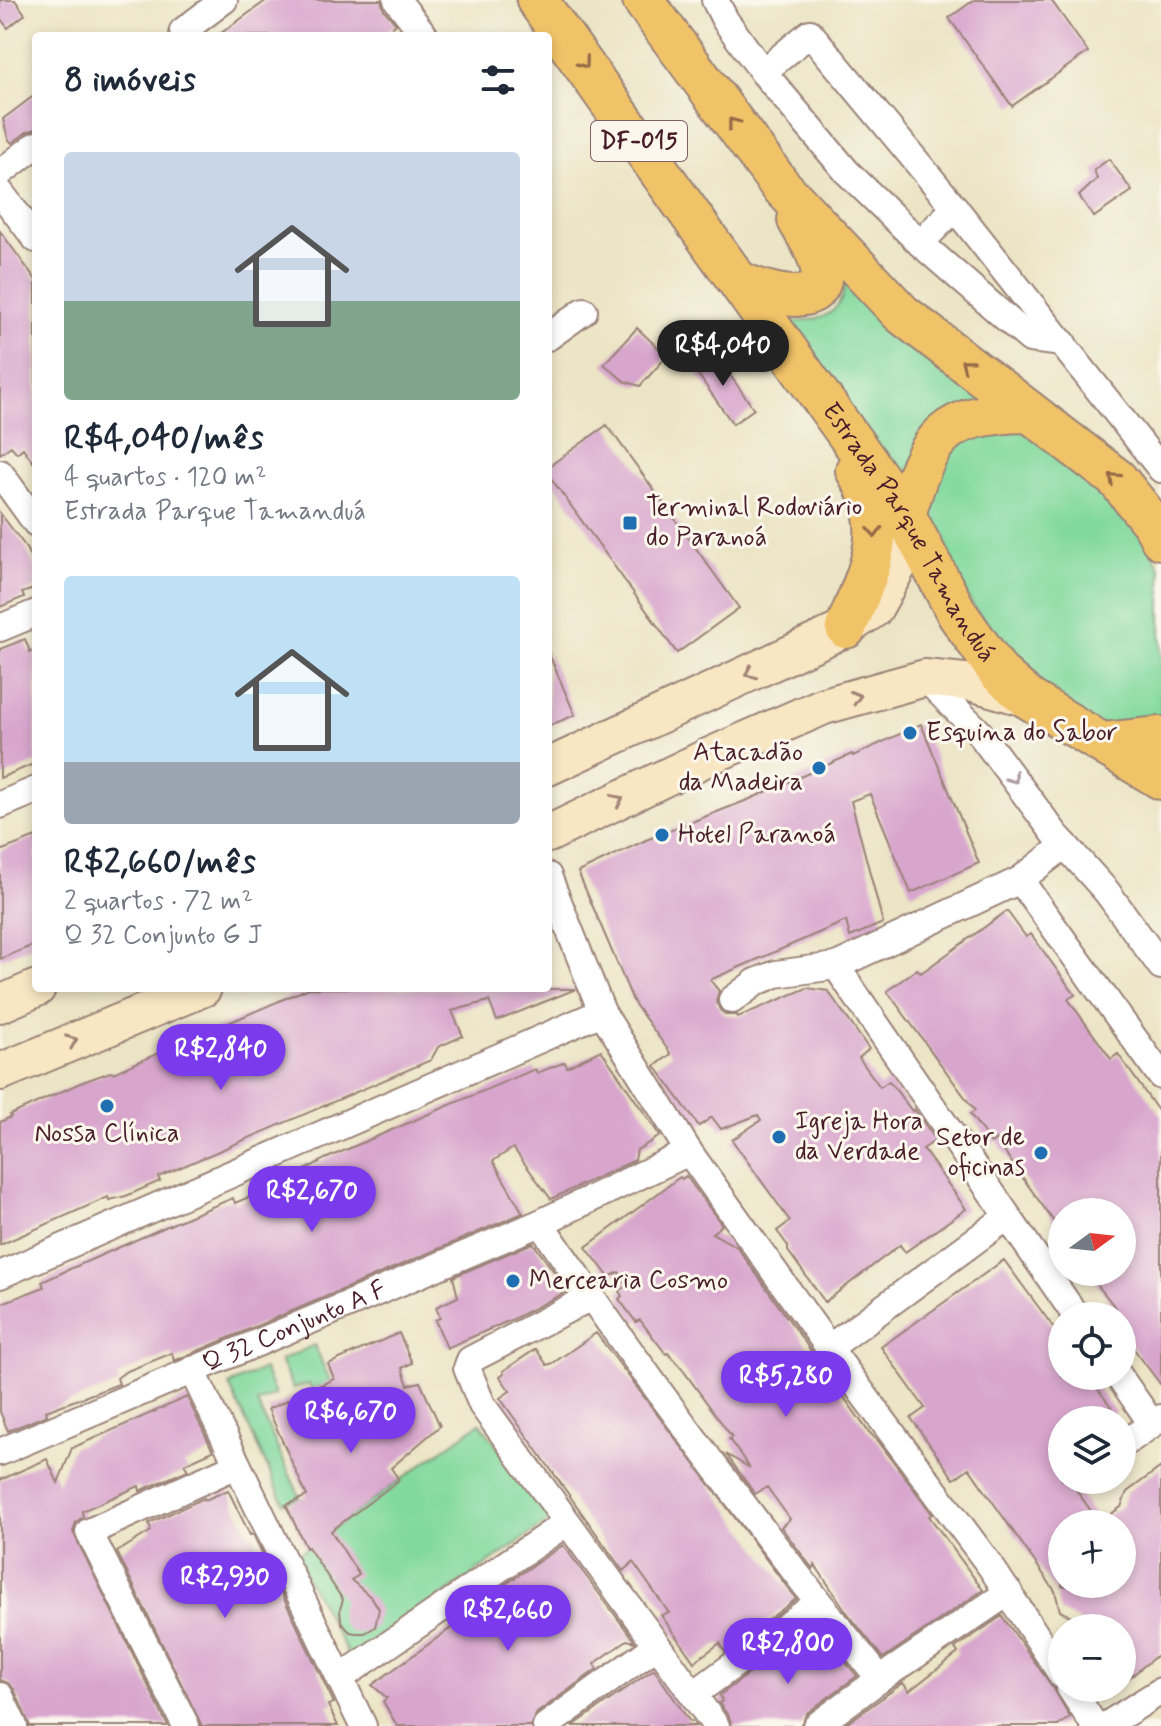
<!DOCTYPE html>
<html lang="pt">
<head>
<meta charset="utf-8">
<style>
  :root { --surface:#fff; --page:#f6f6f7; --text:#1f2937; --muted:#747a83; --accent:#7c3aed }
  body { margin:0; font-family:Mynerve,sans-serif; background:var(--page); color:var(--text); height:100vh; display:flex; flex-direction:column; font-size:30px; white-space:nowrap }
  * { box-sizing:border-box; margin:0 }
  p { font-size:26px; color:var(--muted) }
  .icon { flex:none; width:44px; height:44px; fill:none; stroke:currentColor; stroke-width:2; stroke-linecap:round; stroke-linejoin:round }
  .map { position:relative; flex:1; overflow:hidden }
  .side { position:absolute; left:32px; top:32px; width:520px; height:960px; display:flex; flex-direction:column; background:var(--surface); border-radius:8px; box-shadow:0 4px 12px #0003 }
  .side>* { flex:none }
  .needle { width:52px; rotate:75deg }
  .controls { position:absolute; left:1048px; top:1198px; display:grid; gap:16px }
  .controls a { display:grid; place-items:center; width:88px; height:88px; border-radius:50%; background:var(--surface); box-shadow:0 4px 12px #0003; font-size:40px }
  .price { position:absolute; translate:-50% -68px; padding:0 18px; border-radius:28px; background:var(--accent); color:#fff; font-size:26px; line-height:52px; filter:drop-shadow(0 2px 4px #0008) }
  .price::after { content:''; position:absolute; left:50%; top:48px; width:24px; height:18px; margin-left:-12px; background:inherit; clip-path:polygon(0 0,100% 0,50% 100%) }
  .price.current { background:#222; color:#fff }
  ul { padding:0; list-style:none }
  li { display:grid; align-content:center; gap:16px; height:424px; padding:0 32px }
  li span { display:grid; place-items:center; height:248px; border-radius:8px; color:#555 }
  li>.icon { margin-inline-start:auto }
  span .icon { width:144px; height:144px; fill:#fffc; stroke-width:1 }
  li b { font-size:34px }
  h2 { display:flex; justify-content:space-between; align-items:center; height:96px; padding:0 32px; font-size:34px }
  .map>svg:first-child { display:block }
  .green { fill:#81d99d; stroke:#667c64; stroke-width:2 }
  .building { fill:#d8a5cd; fill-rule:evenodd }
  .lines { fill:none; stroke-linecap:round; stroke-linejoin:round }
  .street-casing { stroke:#9a8278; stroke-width:30 }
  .secondary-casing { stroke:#9a8278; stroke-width:40 }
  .primary-casing { stroke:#9a8278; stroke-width:44 }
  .street { stroke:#fff; stroke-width:26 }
  .secondary { stroke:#f9e7c3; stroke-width:36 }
  .primary { stroke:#f1c369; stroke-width:40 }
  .oneway { stroke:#956947 }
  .oneway2 { stroke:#a28377 }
  .oneway3 { stroke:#ae9aa0 }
  .poi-dot { fill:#1f6fb2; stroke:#fbf7ec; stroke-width:3 }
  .labels { text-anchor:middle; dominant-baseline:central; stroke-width:6; stroke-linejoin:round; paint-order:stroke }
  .shield { fill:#fbf7ec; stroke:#7f6065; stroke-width:2 }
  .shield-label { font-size:24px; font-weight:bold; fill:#4a1f2b }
  .poi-label { font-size:26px; fill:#4a1f2b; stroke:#fbf7ec; text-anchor:start }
  .street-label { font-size:26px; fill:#4a1f2b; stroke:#fbf7ec }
</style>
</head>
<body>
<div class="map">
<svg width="1161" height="1726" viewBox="0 0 1161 1726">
  <rect width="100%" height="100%" fill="#fbf7ec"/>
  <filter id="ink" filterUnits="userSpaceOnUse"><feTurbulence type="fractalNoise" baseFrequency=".0125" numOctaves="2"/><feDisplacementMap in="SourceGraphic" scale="16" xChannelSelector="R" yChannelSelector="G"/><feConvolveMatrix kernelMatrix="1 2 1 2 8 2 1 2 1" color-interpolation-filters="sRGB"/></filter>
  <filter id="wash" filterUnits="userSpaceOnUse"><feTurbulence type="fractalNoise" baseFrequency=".006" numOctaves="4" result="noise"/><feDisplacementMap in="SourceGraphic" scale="32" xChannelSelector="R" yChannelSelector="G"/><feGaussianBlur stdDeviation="1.8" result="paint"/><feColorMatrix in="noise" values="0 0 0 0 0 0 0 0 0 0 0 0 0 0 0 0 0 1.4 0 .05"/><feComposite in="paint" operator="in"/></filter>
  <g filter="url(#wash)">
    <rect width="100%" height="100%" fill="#ebe4c5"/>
    <path class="green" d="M840,266L993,407L903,488L788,322C810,321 836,320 843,293C845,286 841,274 840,266Z
      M1027,422L1108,486L1142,531L1161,570V725L1108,737L1032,694L914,517L944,446Z
      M314,1345L353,1432L350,1475L309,1384L293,1388L280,1361Z
      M264,1369L275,1395L257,1403L300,1497L284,1503L229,1385Z
      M480,1423L550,1520L351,1660L295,1556Z"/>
    <g id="blocks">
      <path class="building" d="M0,0H15L25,14L8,28L0,18Z
        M267,0H381L384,10L396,24L382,36H217Z
        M974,0H1051L1088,52L1012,106L949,18Z
        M36,94V129L27,132L12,143L8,139L3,119Z
        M1109,159L1132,191L1094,217L1079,196L1097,179L1094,170Z
        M0,231L36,280V466L23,448L17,453L11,446L0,454Z
        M637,328L667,356L640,386L624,381L604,364Z
        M713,351L754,409L733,424L692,366Z
        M607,425L739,608L677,653L548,474V467Z
        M0,513L25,546L36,570V588L22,593L24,597L0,607Z
        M25,639L30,652L36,649V763L0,778V649Z
        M548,652L575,715L548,726Z
        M921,724L979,863L911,893L870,794L851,801L883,923L850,937L846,921L710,980L719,991L716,1001L720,1010L726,1015H737L738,1017L807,988L828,991L869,1049L859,1058L880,1087L889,1081L912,1111L914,1109L936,1140L923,1149L966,1209L905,1252L900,1245L825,1302L788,1251V1246L777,1231L790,1221L732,1140L761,1120L758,1115L721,1129L712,1117L699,1126L655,1066L671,1054L634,1003L578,872L646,840L750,799L852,754L853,756Z
        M36,837V944L0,959V851Z
        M1007,911L1026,937L1031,934L1075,995L1068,999L1111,1059L1118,1054L1161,1115V1385L1122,1333V1316L1087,1272H1122V1212H1062V1233L996,1140L991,1143L970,1114L975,1111L887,991L917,969L921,973Z
        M309,988L576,989L497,1021L489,1001L452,1011L463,1036L438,1047L431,1060L158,1177L160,1181L126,1196L109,1200L108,1197L0,1245V1122L11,1117L10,1115L80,1083L110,1072L113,1073Z
        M601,1050L660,1136L637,1150L635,1160L551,1199L513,1148L493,1161L523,1213L174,1361L172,1353L125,1372L117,1378L119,1384L46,1411L47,1415L8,1431L0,1412V1304L44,1287L42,1282L70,1269L190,1216L233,1198L235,1203L299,1176L298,1174L325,1159L424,1116L535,1069L537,1073L565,1062L567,1067Z
        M686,1176L722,1225L712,1233L737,1247L868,1431L879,1442L932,1514L929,1516L983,1590L883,1658L846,1611L815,1565L813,1569L781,1527L790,1519L767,1487L755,1494L726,1454L750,1468L729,1439L732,1437L682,1369L668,1353L666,1354L640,1320L636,1322L619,1299L622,1296L619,1291L627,1286L619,1272L609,1277L586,1247L680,1177L682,1179Z
        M533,1243L568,1291L513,1319L447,1348L435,1320L440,1318L436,1307L458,1297L453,1277Z
        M1004,1260L1062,1339V1376H1088L1115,1412L1104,1420H1062V1451L1053,1458L1062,1471V1480H1069L1099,1522L1121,1507L1127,1492L1161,1467V1652L1129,1678L1128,1675L1122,1679V1628H1083L1077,1620L1060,1611L1055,1591L969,1468L954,1479L911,1418L925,1408L881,1347ZM1062,1524H1122V1584L1062,1586Z
        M399,1333L412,1363L402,1368L408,1385L420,1382L440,1426L391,1468L399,1480L331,1531L359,1575L351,1580L373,1599L379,1609L375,1627L365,1633H356L350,1632L341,1622L340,1609L343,1600L308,1547L306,1548L286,1505L307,1496L268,1409L334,1379L328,1364Z
        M596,1333L796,1599L725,1652L720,1643L694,1662L661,1615L669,1613L633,1562L623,1571L500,1398L510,1391L500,1377L504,1374L503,1371L536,1349L547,1365L553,1363Z
        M187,1397L213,1451L184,1464L188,1470L140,1491L139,1486L82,1511L83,1517L76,1522L73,1532L168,1726H30L14,1689L8,1683L0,1680V1480L47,1459L58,1483L72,1448Z
        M228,1490L250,1535L253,1534L334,1703L328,1705L338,1726H202L117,1552L151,1531L149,1523L204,1498L205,1500Z
        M563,1545L635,1642L627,1640L594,1664L597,1669L537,1713L530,1726H397L383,1701L387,1698L372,1685L469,1615L467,1612L491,1594Z
        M1002,1616L1054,1689L1070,1717L1058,1726H843L903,1683L909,1691L958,1653L955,1648Z
        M820,1630L857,1676L807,1713L800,1726H732L729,1717L719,1703L722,1701L720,1695L769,1659L765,1667Z
        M654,1669L690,1722L692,1721L696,1726H573Z"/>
    </g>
  </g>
  <g filter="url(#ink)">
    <use href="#blocks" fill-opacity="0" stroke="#9a8278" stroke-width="2"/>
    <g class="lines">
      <g class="street-casing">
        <g id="street">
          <path d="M397,0L425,36"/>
          <path d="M715,0L725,20L763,72L847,172L920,243L1030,339L1063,343"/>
          <path d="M187,36L183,31L224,0"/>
          <path d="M763,72L810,33L955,208L1161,469"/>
          <path d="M0,173L36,145"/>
          <path d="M0,192L36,239"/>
          <path d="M920,243L955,208"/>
          <path d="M548,337L584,311"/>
          <path d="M0,473L36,523"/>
          <path d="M0,628L36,613"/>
          <path d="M925,678L978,731L1055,834L1107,892L1161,966"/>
          <path d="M0,805L36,790"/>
          <path d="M548,876L602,1012L689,1152L829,1348L991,1567L1062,1675"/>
          <path d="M1020,880L1161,1076"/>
          <path d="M836,966L1076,1316"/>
          <path d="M732,1000L756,982L776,974L836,966L1020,880L1065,845"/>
          <path d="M540,1223C647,1379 761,1532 880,1679"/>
          <path d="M0,1275L602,1012"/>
          <path d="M591,1297L470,1360L467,1368L482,1405L716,1726"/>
          <path d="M829,1348L1007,1217"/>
          <path d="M192,1370L363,1726"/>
          <path d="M1119,1376L1152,1424"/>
          <path d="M1122,1445L1161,1418"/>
          <path id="s1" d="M0,1452L540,1223L689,1152"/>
          <path d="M340,1678L566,1523"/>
          <path d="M1070,1688L1095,1726"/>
          <path d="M694,1694L818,1603"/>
          <path d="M0,1696L14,1726"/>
          <path d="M186,1726L89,1532L237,1465"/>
          <path d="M546,1726L656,1646"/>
          <path d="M816,1726L880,1679L1009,1592"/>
          <path d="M1105,1726L1161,1691"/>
        </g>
      </g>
      <g class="secondary-casing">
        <path id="secondary" d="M548,767L846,628L874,609L902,559L905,515
          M548,834L710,756L824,706L925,678L974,683L1029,699
          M0,1004L37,988
          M0,1072L203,988"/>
      </g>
      <g class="primary-casing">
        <g id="primary">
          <path id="s2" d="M537,0L905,515L958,615L999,673L1029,699L1161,779"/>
          <path d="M643,0L780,185L902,314L1117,479L1153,524L1161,539"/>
          <path d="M740,282C762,292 832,315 820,264C817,250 805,233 798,220"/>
          <path d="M905,515C929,436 940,414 1028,412"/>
          <path d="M846,628C868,571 894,529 856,470"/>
          <path d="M1104,743L1161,737"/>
        </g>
      </g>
      <use href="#street" class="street"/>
      <use href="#secondary" class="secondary"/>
      <use href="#primary" class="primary"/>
    </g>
    <defs><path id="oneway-chevron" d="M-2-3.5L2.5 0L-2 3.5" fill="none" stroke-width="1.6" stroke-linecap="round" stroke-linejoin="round" transform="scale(2)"/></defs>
    <g class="oneway">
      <use href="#oneway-chevron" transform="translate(584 63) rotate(54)"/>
      <use href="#oneway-chevron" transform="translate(733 123) rotate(-127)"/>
      <use href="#oneway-chevron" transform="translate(966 364) rotate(-142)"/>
      <use href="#oneway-chevron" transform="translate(1114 478) rotate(-137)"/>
      <use href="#oneway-chevron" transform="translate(875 532) rotate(87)"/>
    </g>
    <g class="oneway2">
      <use href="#oneway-chevron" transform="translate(750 673) rotate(155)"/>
      <use href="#oneway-chevron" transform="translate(856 697) rotate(-16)"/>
      <use href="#oneway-chevron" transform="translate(618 800) rotate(-26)"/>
      <use href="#oneway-chevron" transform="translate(72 1041) rotate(-22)"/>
    </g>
    <use class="oneway3" href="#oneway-chevron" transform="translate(1013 778) rotate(53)"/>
  </g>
  <g class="poi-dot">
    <rect x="622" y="515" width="16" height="16" rx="4"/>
    <circle cx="910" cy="733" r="8"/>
    <circle cx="819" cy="768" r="8"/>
    <circle cx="662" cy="835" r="8"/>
    <circle cx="107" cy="1106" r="8"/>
    <circle cx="779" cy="1137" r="8"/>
    <circle cx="1041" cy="1153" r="8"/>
    <circle cx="513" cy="1281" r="8"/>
  </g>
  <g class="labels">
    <rect class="shield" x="591" y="121" width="96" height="40" rx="6"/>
    <g class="shield-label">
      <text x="639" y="141">DF-015</text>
    </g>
    <g class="poi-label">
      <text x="646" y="508">Terminal Rodoviário<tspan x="646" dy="30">do Paranoá</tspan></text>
      <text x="926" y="733">Esquina do Sabor</text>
      <text x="803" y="753" text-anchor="end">Atacadão<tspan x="803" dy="30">da Madeira</tspan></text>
      <text x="678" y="835">Hotel Paranoá</text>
      <text x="795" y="1122">Igreja Hora<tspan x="795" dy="30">da Verdade</tspan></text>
      <text x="107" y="1134" text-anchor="middle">Nossa Clínica</text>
      <text x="1025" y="1138" text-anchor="end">Setor de<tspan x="1025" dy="30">oficinas</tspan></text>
      <text x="529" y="1281">Mercearia Cosmo</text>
    </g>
    <g class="street-label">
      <text stroke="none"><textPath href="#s2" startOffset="650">Estrada Parque Tamanduá</textPath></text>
      <text stroke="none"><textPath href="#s1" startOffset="320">Q 32 Conjunto A F</textPath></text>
    </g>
  </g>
</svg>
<div class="controls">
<a><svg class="needle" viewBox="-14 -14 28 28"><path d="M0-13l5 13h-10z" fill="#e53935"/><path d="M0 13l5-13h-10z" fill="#747a83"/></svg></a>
<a><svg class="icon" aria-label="locate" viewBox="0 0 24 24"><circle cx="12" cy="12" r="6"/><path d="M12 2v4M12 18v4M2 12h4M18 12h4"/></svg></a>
<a><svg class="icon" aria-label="layers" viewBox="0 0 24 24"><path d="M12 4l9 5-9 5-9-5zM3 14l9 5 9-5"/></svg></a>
<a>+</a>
<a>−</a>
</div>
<b class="price current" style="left:723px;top:388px">R$4,040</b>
<b class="price" style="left:221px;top:1092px">R$2,840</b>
<b class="price" style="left:312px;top:1234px">R$2,670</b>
<b class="price" style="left:786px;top:1419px">R$5,280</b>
<b class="price" style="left:351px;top:1455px">R$6,670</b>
<b class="price" style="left:225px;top:1620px">R$2,930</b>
<b class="price" style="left:508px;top:1653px">R$2,660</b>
<b class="price" style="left:788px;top:1686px">R$2,800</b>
<section class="side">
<h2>8 imóveis<svg class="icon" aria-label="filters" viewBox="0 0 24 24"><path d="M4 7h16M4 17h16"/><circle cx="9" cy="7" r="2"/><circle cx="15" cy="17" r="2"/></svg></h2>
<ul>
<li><span style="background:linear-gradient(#c9d6e8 60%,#7fa58c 0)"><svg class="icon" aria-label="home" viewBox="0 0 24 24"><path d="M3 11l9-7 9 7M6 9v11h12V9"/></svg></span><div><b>R$4,040/mês</b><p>4 quartos · 120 m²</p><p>Estrada Parque Tamanduá</p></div></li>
<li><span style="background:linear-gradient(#bfe0f5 75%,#9aa5b1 0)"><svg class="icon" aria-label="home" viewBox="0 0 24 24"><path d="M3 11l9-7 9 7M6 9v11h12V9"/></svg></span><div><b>R$2,660/mês</b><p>2 quartos · 72 m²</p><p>Q 32 Conjunto G J</p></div></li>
</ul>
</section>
</div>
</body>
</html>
